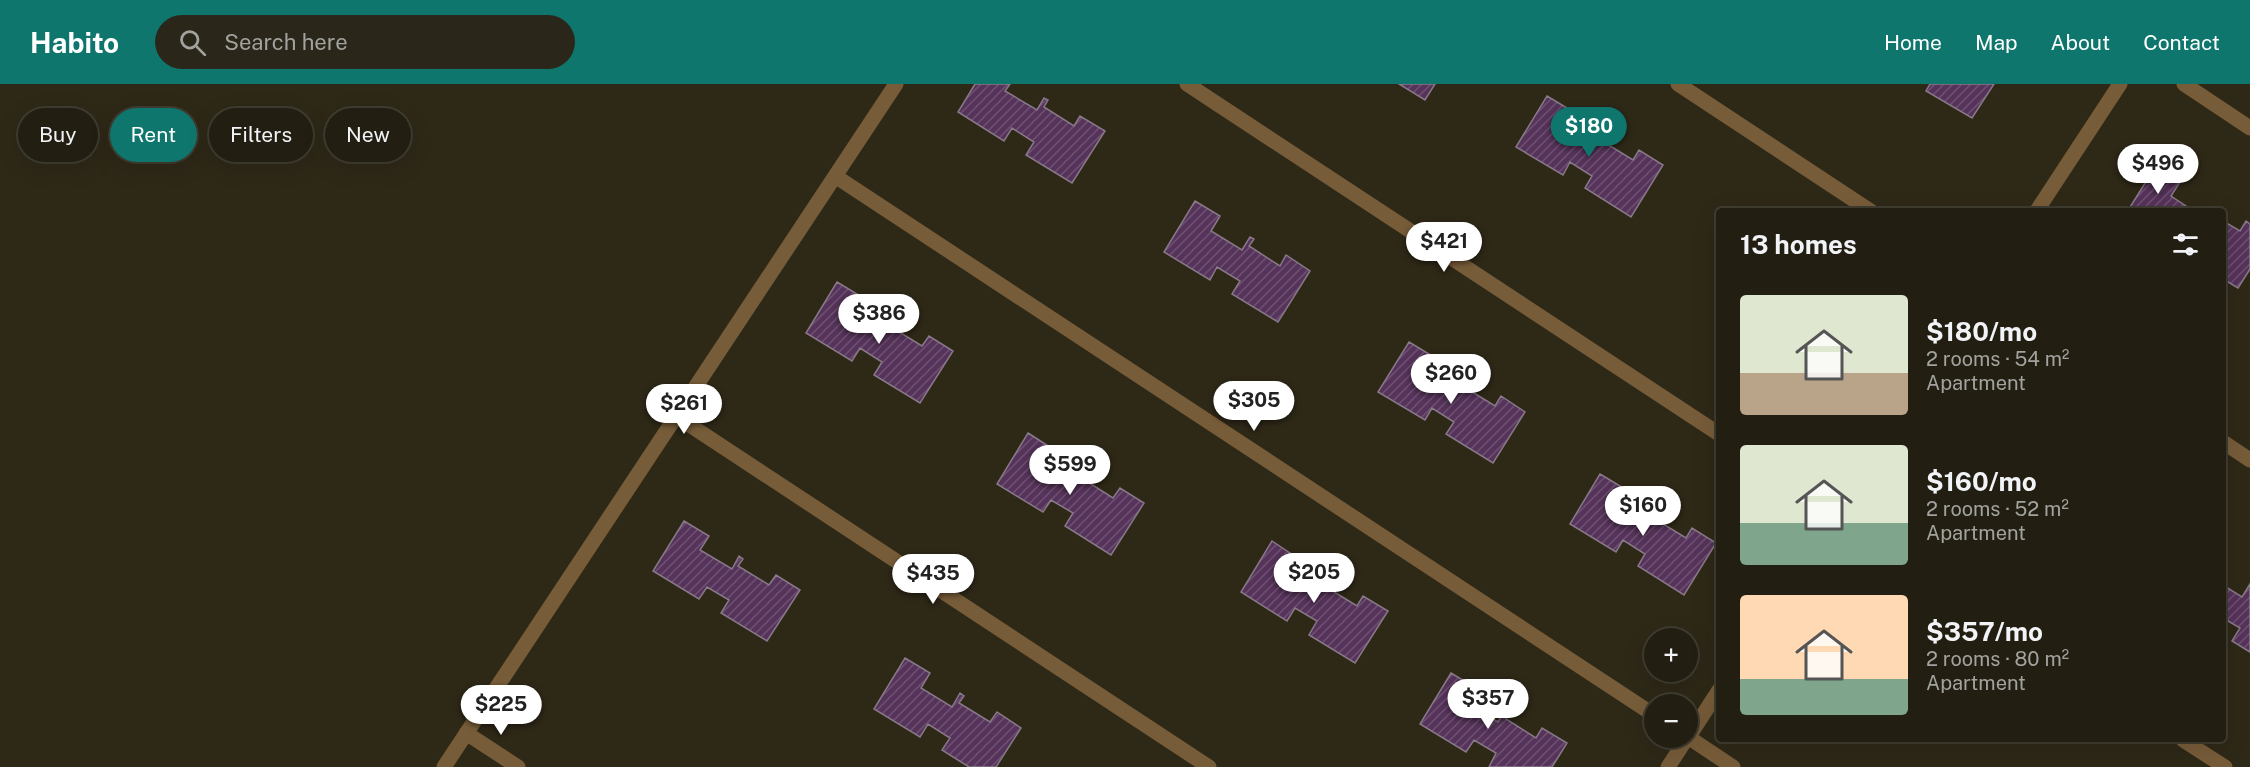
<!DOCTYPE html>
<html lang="en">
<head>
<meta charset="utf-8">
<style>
  :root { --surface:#221e11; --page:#2a271a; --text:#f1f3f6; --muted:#a2a29f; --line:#3f3c31; --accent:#0f766e }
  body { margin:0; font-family:"Public Sans",sans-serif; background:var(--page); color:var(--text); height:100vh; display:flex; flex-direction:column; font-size:22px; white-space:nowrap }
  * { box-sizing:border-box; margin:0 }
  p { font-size:20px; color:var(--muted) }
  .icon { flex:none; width:33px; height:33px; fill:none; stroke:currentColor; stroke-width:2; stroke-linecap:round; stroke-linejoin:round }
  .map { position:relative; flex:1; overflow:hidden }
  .details { position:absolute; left:1716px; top:124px; width:510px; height:534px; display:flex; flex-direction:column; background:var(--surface); border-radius:6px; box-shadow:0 6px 24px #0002,0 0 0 2px var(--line) }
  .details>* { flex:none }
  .hud { position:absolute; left:18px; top:24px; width:570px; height:54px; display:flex; gap:12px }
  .tools { position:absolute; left:1644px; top:544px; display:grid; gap:12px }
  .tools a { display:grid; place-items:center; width:54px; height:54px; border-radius:50%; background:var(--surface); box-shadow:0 6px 24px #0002,0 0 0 2px var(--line); font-size:30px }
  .price { position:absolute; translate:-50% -51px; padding:0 14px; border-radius:21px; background:#fff; color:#222; font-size:20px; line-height:39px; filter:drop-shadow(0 2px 3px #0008) }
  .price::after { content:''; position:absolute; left:50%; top:36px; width:18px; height:14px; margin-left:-9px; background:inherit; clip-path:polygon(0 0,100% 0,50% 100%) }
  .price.current { background:var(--accent); color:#fff }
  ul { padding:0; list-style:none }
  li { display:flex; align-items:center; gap:18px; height:150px; padding:0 24px }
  li span { display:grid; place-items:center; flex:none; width:168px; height:120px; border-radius:6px; color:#555 }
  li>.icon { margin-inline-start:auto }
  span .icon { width:72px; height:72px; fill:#fffc; stroke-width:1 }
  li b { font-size:26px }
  h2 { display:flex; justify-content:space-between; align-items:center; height:72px; padding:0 24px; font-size:26px }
  .chip { padding:0 21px; border-radius:27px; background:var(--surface); box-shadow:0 6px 24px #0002,0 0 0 2px var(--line); font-size:21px; line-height:54px }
  .chip.current { background:var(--accent); color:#fff }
  header { display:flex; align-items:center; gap:36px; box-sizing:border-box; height:84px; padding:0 30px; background:var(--accent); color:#fff }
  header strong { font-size:28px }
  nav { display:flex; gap:33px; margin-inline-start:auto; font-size:21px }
  .search { width:420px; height:54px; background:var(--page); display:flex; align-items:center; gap:15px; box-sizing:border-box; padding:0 21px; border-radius:33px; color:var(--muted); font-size:22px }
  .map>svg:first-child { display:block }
  .building { fill:url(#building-hatch); stroke:#887989; stroke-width:1.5 }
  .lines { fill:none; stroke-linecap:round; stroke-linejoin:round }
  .street { stroke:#775c39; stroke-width:15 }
</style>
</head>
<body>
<header>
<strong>Habito</strong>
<div class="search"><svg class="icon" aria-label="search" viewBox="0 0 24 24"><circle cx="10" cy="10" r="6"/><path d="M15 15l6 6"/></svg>Search here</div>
<nav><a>Home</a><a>Map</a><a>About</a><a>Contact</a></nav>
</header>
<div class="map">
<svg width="2250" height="683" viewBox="0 0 2250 683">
  <defs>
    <pattern id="building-hatch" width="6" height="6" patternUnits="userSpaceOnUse" patternTransform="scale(1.5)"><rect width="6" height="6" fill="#56335a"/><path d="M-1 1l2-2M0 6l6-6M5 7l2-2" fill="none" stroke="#6e5071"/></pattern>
  </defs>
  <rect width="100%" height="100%" fill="#2e2817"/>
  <path class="building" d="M975,0H1010L1005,7L1037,26L1044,14L1048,16L1044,23L1074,42L1080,32L1105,47L1072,99L1026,71L1034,58L1012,44L1004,57L958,28Z
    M1399,0H1435L1425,16Z
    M1930,0H1994L1972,34L1926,7Z
    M1547,12L1572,27L1564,41L1595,60L1603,47L1607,50L1602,57L1633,76L1639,66L1663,81L1631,133L1585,104L1592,92L1570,78L1563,91L1516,63Z
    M2155,83L2180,98L2171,112L2195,128H2127Z
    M1195,117L1220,132L1211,147L1242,166L1250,153L1254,155L1249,162L1280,182L1286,171L1310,187L1278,238L1232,210L1240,197L1217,183L1210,196L1164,168Z
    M2223,137L2240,147L2246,137L2250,140V185L2238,204L2223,195Z
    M837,198L862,213L853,227L884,246L892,234L896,236L891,243L922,262L929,252L953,267L920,319L874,291L882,278L860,264L852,277L806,249Z
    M1409,258L1434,273L1426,288L1457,307L1465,293L1468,296L1464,303L1495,322L1501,312L1525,328L1493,379L1446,350L1454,338L1432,324L1425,336L1378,308Z
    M1028,349L1053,365L1044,379L1076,398L1083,385L1088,387L1083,395L1113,414L1120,404L1144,419L1111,471L1065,442L1073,429L1051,416L1043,428L997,400Z
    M1600,390L1625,405L1616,419L1648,439L1656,425L1660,428L1655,435L1686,454L1692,444L1716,459L1684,511L1638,482L1645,470L1623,456L1616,468L1570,440Z
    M684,437L709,452L700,466L732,485L739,472L743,475L738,482L769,501L776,491L800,506L767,557L721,529L729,516L707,503L699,515L653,487Z
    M1272,457L1296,473L1288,487L1319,506L1327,494L1331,495L1326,503L1357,522L1363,512L1388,527L1355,579L1309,551L1317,537L1295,524L1287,537L1241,508Z
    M2250,500V568L2232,557L2240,544L2223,534V501L2242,513Z
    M905,574L930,589L921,604L952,623L960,609L964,612L959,619L990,638L997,628L1021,644L996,683H969L942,666L950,654L928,640L920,653L874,625Z
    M1451,589L1476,604L1467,619L1498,638L1506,625L1510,627L1506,635L1536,654L1542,644L1567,659L1552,683H1489L1496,669L1474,656L1466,668L1420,640Z"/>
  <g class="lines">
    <path class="street" d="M1187,0L1719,350
      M1678,0L1872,128
      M2184,0L2250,44
      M835,92L1654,631
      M2036,128L2120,0
      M676,332L1209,683
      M2223,358L2250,376
      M466,649L518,683
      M1688,653L1733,683
      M1688,654L1719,606
      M2183,656L2225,683
      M444,683L896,0
      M1668,683L1687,654"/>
  </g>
</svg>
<div class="tools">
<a>+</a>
<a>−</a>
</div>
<b class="price current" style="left:1589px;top:74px">$180</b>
<b class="price" style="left:2158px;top:111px">$496</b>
<b class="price" style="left:1444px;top:189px">$421</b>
<b class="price" style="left:879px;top:261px">$386</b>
<b class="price" style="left:1451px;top:321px">$260</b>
<b class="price" style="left:1254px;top:348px">$305</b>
<b class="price" style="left:684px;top:351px">$261</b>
<b class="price" style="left:1070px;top:412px">$599</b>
<b class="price" style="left:1643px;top:453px">$160</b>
<b class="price" style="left:1314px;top:520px">$205</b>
<b class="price" style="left:933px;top:521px">$435</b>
<b class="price" style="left:1488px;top:646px">$357</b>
<b class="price" style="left:501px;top:652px">$225</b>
<div class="hud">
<a class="chip">Buy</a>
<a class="chip current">Rent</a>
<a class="chip">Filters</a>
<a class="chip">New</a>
</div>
<section class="details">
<h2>13 homes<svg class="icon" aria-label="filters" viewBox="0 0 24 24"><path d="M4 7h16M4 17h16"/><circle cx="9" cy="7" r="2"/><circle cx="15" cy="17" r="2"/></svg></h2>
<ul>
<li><span style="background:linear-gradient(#dfe7d0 65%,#b9a48a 0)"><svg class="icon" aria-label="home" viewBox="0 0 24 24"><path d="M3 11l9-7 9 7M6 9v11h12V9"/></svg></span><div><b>$180/mo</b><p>2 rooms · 54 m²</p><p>Apartment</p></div></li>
<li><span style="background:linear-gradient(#dfe7d0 65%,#7fa58c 0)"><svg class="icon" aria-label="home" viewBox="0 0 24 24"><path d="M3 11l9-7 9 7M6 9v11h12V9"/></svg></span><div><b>$160/mo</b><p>2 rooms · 52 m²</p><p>Apartment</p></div></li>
<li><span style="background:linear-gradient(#ffd9b3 70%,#7fa58c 0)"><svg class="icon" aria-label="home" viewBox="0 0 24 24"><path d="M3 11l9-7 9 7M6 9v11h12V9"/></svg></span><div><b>$357/mo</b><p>2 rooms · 80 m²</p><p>Apartment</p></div></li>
</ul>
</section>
</div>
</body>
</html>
